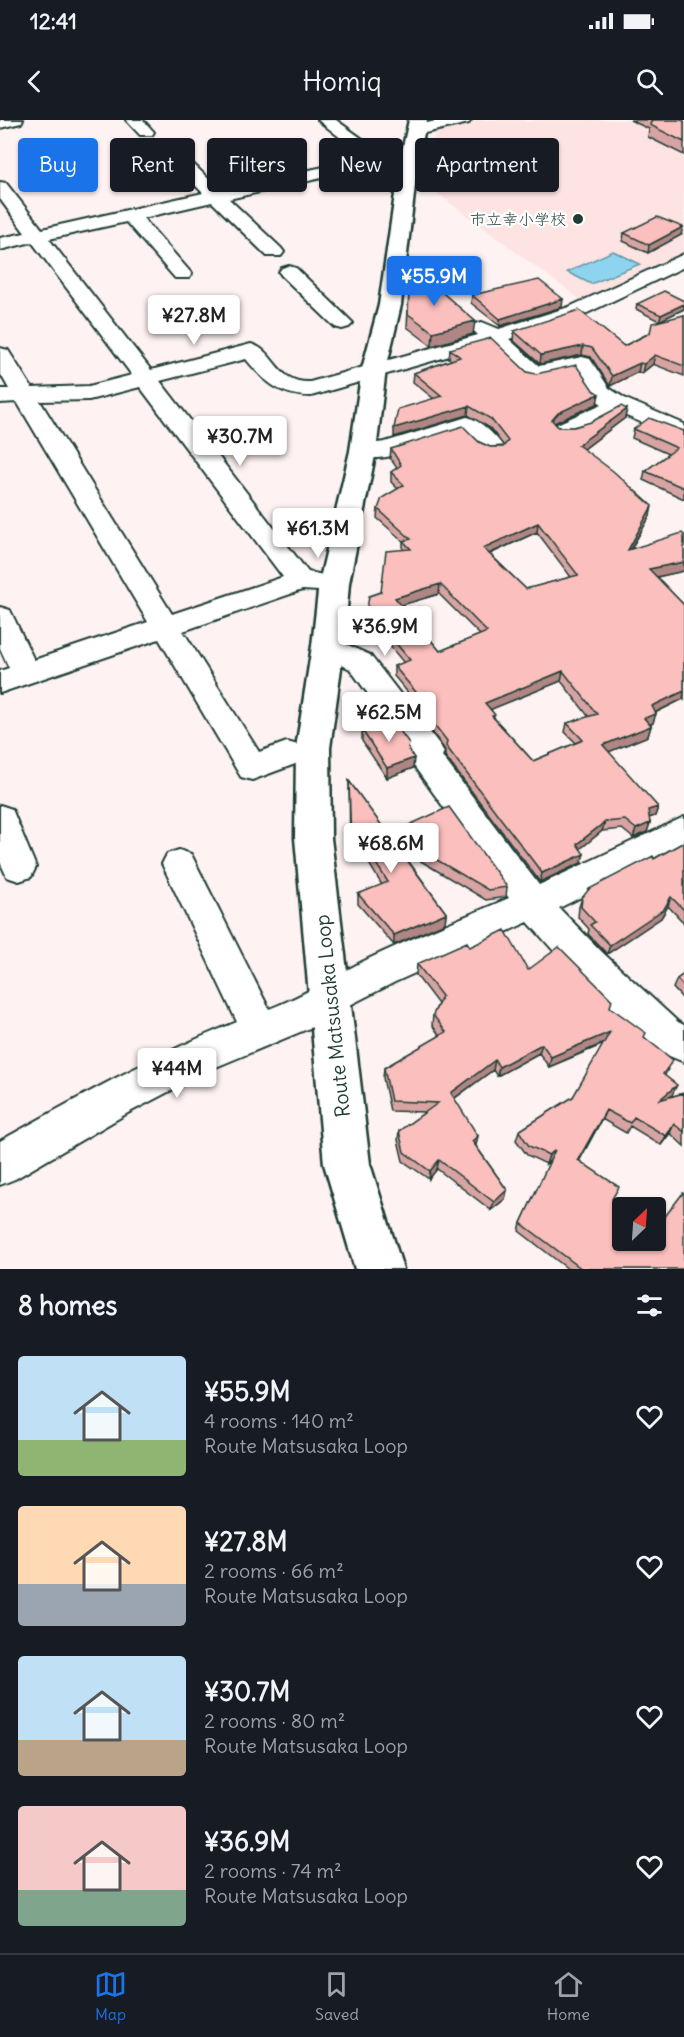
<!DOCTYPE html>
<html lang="en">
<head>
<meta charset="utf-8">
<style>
  :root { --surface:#171b24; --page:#242831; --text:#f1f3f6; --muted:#9ea1a6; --line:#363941; --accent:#1a73e8 }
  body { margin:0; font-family:Delius,"Klee One",sans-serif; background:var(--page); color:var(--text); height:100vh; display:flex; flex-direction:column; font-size:22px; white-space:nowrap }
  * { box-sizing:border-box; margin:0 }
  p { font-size:20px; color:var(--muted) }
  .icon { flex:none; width:33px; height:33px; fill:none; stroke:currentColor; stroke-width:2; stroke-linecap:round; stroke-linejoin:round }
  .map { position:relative; height:1149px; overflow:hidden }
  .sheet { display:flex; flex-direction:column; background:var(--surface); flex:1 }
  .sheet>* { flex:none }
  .hud { position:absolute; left:18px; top:18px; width:648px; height:54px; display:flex; gap:12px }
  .needle { width:39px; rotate:25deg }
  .controls { position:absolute; left:612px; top:1077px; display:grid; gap:12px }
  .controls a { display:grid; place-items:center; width:54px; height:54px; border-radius:6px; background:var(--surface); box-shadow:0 2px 4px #0004; font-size:30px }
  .price { position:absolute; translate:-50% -51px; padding:0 14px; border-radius:6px; background:#fff; color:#222; font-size:20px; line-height:39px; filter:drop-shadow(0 2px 3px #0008) }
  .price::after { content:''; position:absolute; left:50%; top:36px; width:18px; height:14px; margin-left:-9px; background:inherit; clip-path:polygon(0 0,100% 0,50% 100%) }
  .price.current { background:var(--accent); color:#fff }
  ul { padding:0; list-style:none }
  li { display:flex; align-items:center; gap:18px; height:150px; padding:0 18px }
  li span { display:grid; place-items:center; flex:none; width:168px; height:120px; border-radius:6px; color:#555 }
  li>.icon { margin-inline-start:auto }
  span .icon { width:72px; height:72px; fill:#fffc; stroke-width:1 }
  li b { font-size:26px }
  h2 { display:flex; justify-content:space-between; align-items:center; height:72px; padding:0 18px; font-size:26px }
  .tag { padding:0 21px; border-radius:6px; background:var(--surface); box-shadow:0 2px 4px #0004; font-size:21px; line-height:54px }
  .tag.current { background:var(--accent); color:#fff }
  .status { display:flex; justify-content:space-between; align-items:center; height:42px; padding:0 30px; background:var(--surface); direction:ltr }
  .status svg { height:16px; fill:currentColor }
  header { display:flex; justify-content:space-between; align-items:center; height:78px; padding:0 18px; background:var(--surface); font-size:27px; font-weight:600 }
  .dock { display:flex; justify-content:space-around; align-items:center; height:84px; border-top:2px solid var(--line); background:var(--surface); font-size:16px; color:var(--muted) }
  .dock a { display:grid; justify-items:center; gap:3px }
  .dock .current { color:var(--accent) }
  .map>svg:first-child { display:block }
  .built { fill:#fde3e2 }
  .water { fill:#8ed4f0; stroke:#6298a5; stroke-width:1.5 }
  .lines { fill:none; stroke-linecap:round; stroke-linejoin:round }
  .minor-casing { stroke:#1f3d34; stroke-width:4 }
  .secondary-casing { stroke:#1f3d34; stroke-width:5 }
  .minor { fill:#fff; fill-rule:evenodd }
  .secondary { fill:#fff; fill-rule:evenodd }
  .wall { fill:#d8a4a3; stroke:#1f3d34; stroke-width:1.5; fill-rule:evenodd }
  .shaded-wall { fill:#b08684; stroke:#1f3d34; stroke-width:1.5 }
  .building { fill:#fbbfbd; stroke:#1f3d34; stroke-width:1.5; fill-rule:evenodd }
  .poi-dot { fill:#1f3d34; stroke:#fff; stroke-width:2 }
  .labels { text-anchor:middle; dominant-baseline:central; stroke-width:4.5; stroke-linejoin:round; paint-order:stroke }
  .far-poi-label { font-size:16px; fill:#1f3d34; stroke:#fff; text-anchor:end }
  .street-label { font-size:20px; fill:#1f3d34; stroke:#fff }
</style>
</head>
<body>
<div class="status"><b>12:41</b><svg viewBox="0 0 49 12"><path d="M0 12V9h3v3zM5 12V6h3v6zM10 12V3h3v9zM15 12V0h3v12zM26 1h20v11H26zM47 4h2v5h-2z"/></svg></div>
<header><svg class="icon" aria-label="back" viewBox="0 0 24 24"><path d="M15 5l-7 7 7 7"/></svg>Homiq<svg class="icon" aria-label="search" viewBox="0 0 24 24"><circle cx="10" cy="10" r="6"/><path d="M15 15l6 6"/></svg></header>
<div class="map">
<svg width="684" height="1149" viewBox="0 0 684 1149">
  <rect width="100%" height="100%" fill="#fef2f2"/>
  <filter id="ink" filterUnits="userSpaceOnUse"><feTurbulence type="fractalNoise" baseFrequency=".0167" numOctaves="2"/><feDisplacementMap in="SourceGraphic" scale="12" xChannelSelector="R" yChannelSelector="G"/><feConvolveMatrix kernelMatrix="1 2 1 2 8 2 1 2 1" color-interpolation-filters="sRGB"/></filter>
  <g filter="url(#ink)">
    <path class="built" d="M473,0H523L527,2L538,0H684V132L581,180L429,67L435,8Z"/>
    <path class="water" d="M613,131L640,144L591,164L567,152Z"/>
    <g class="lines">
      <g class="minor-casing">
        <path id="minor" d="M0,0H23L21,3L0,8Z
          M126,0H143L154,12L152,15H140Z
          M318,0H336L382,33L415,36L418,40L415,44H383L229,79L281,128L284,132L281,136H267L212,82L143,98L192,154L189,158H175L126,102L49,119L151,250L251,224C276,231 275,263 310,262L478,215L471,208L475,204L482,202L499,209L569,187L684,134V147L583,195L509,219L539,246L582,237L590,239L609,268L626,279L684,304V320L619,293C601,303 577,319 557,314L553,309L557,304L602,284L593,278L576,252L534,261L526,259L491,224L311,276C280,276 265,262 246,239L160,261L308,452L329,456L333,462L329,468L319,471L302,470L183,511L259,632L287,622L298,625L303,634L298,643L252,660L241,657L159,519L0,573V551L9,548L0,528V487L10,490L34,540L148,502L17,282L0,283V269H9L0,253V228L8,230L32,268L89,266L132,255L32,122L0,130V118L25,113L0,79V62L6,63L42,109L203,73L173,43L176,39H188L220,70L284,56L248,27L246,23L248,19H260L300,52L366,38ZM140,267L283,457L172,494L40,281L89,280Z
          M440,0H471L469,3L416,15L408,10L410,7Z
          M289,146L296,148L349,199L353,203L349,207L342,209L335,207L282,156L279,152L282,148Z
          M467,297C481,300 497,317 505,329L502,334C483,339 475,325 463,313C430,323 389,345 354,336L351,331L354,326L385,322Z
          M328,516L370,535L439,624L444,632L442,636L539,765L684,697V726L559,788L603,833L678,902L684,905V942L650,928L577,857L528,802L395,862L342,889L317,905L216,947L126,994L15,1059L0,1065V1021C77,978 154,935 237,902L162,744L167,734L179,730L191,734L269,889C304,876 335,855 368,839C414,817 462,798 509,778L414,646L409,637L411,633L350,549L318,533L314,526L318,519Z
          M0,685L12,689L36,747L31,757L19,761L7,757L0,742Z"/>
      </g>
      <g class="secondary-casing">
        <path id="secondary" d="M409,0H427L418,40L401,185L386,249L376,331L349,463L344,526L330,628L331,718L370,1044L403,1149H355L324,1044L295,718L296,628L312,526L319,463L350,331L362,249L379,185L400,40Z"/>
      </g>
      <use href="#minor" class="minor"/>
      <use href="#secondary" class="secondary"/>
    </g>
    <path class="wall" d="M630,0H681L684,1V35L648,17L649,9Z
      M624,113L681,115L648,133L623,121Z
      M409,173L473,214L432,226L407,207Z
      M472,175L562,187L500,206L471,183Z
      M684,181V189L659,201L636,189L637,184Z
      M684,195V256L653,244L642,253L638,252L610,266L591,237L582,235L540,244L513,220L514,211L624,226Z
      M450,229L527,252L597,284L556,302L555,303L558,307H574L625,298L584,329L650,396L631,429L684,415V451L657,457L684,485V580L683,579L655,593L653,603L650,605L651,606L648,616L608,632L658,687L655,696L649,698L650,703L647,712L633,718L622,709L602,711L580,729L581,743L540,762L445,636V630L420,595V587L394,556V546L404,543L367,498V489L381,472L403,430V421L377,398L378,389L398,369L391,362V352L397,348L390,338L391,329L479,322L490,327L504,326L490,308L468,295L394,317L433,278L413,262L414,253L451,240L449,238ZM537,412L571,457L526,469L490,434ZM439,474L480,515L440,531L401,485ZM561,561L589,597L567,603L565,612L576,623L533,641L495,599L491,589Z
      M634,309L684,311V379L643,360L645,351L668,334L632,318Z
      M362,610L409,629L413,648L387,658L362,621Z
      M349,661L390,717L391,713L507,767L506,777L486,780L399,728L446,793L445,803L394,825L358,784V774L382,765L361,730L350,735Z
      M684,722V803L668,786L661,798L607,834L588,814L589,809L578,797L579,787L582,778Z
      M470,827L528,850L610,887L644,917L668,949L665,955L672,975L669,977L684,973V1026L670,1013L661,1025L630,1006L626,1013L602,999L579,1041L612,1079L622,1120L684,1149H568L519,1111L521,1103L550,1041L546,1044L527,1035L516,1020L519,1011L573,977L604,924L549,947L539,933L497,956L493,950L454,979L476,1026L507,1070L505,1079L491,1090L437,1049L429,1059L403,1041L398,1020L399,1011L425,992L390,991L383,958L384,948L440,916L432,905L433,895L438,884L416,855L417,844Z
      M684,854V880L673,868L677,859Z"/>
    <path class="shaded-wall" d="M683,107L681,115L648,133L649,125Z
      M563,179L562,187L500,206V199Z
      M684,184V189L659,201L661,195Z
      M475,201L473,214L432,226L433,212Z
      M583,226L582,235L540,244L541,235Z
      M655,235L653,244L642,253L644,244Z
      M640,243L638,252L610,266L612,256Z
      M599,274L597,284L556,302L551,309L552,300L558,293Z
      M469,286L468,295L394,317V308Z
      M627,289L625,298L577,334L578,325Z
      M652,386L650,396L625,439L628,430Z
      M538,403L537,412L482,437L483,428Z
      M684,442V451L647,459L649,449Z
      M440,464L439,474L395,487V478Z
      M563,551L561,561L484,592L485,583Z
      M684,571L683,579L650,595L652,586Z
      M656,594L653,603L641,608L644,598Z
      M651,606L648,616L601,635L603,625Z
      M414,638L413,648L387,658V648Z
      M658,687L655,696L645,699L648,690Z
      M605,702L602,711L575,733L577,724Z
      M650,703L647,712L633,718L636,709Z
      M361,720V730L350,735L351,724Z
      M584,734L581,743L540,762L542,753Z
      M671,777L668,786L661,798L607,834L610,825Z
      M446,793L445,803L394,825V815Z
      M610,912L606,922L549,947L551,937Z
      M542,924L539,933L497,956L499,947Z
      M495,940L493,950L449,982L451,973Z
      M677,965L672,975L655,990L659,980Z
      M606,990L602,999L575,1049L578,1040Z
      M674,1004L670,1013L661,1025L666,1016Z
      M478,1016L476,1025L472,1021Z
      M555,1030L552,1039L546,1044L549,1035Z
      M439,1040L437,1049L429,1059L430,1051Z
      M507,1070L505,1079L491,1090L494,1082Z"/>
    <path class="building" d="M652,0H681L684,1V22L650,5Z
      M657,97L683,107L649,125L624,113Z
      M414,148L475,201L433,212L408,194L409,173L413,172Z
      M539,160L563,179L500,199L472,175Z
      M664,171L684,181V184L661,195L637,184Z
      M579,190L624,226L650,213L652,203L684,195V246L655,235L644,244L640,243L612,256L592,228L583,226L541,235L514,211Z
      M491,218L527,252L536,254L576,245L593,270L599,274L558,293L552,300L558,307H574L591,302L621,286L627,289L578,325L613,351L652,386L628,430L682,413L684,415V442L649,449L684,485V571L652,586L656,594L644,598L651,606L603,625L658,687L648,690L650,703L636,709L625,700L605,702L577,724L584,734L542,753L446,626L447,621L420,586L426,584L394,546L410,540L367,489L369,476L381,472L386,431L411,429L403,421L411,419L378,389L382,378L404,365L391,352L401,345L391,329L463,306L479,322L490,327H503L508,321L491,299L469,286L394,308L398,289L442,276L414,253L460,237L450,229ZM538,403L578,455L526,469L483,428ZM440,464L487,512L440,531L395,478ZM563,551L597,594L567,603L583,620L533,641L492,596L495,595L485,583Z
      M649,298L684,311V368L645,351L677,328L634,309Z
      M392,600L409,623L408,628L414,638L387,648L362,610Z
      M349,661L446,793L394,815L358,774L388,762L361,720L351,724Z
      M449,687L507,767L488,770L391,713Z
      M684,722V790L671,777L664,789L610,825L590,805L595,802L581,787L582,778L589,769L653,736L654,739Z
      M505,810L528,850L559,827L612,880L610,887L643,911L646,913L644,917L673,940L663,954L677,965L659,980L684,973V1012L674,1004L666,1016L634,997L630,1003L606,990L578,1040L619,1067L612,1079L622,1090V1120H656V1108L683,1073L684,1074V1149H582L521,1103L555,1030L549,1035L529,1026L519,1011L573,977L610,912L551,937L542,924L499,947L495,940L451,973L478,1016L472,1021L507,1070L494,1082L439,1040L430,1051L404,1032L399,1011L438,983L391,981L384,948L446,912L433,895L442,876L417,844L467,822L470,827Z
      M684,854V867L677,859Z"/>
  </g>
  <circle class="poi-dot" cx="578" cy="99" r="6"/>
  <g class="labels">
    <g class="far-poi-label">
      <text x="566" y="99">市立幸小学校</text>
    </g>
    <g class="street-label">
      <text transform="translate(332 896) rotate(-96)">Route Matsusaka Loop</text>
    </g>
  </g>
</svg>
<div class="controls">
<a><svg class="needle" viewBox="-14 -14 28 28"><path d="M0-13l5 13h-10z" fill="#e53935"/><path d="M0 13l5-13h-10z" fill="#9ea1a6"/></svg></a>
</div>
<b class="price current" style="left:434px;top:187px">¥55.9M</b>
<b class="price" style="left:194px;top:226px">¥27.8M</b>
<b class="price" style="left:240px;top:347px">¥30.7M</b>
<b class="price" style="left:318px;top:439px">¥61.3M</b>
<b class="price" style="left:385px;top:537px">¥36.9M</b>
<b class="price" style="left:389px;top:623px">¥62.5M</b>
<b class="price" style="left:391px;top:754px">¥68.6M</b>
<b class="price" style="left:177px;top:979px">¥44M</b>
<div class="hud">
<a class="tag current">Buy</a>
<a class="tag">Rent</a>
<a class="tag">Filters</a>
<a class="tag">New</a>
<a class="tag">Apartment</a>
</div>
</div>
<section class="sheet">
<h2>8 homes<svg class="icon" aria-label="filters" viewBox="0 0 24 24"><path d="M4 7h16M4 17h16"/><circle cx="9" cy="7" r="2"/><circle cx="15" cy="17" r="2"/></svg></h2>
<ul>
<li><span style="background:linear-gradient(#bfe0f5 70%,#8fb573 0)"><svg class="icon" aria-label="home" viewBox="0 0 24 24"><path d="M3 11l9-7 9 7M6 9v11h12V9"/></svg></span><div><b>¥55.9M</b><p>4 rooms · 140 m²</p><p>Route Matsusaka Loop</p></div><svg class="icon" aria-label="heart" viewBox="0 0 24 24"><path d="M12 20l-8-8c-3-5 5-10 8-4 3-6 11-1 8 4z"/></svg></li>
<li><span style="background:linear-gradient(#ffd9b3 65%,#9aa5b1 0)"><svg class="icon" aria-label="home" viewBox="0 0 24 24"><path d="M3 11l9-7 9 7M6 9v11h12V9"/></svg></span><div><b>¥27.8M</b><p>2 rooms · 66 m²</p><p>Route Matsusaka Loop</p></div><svg class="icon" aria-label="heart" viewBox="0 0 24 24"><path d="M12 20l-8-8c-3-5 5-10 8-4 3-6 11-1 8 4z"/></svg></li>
<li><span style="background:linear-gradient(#bfe0f5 70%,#b9a48a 0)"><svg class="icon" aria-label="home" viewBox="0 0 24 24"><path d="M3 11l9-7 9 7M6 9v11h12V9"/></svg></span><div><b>¥30.7M</b><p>2 rooms · 80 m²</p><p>Route Matsusaka Loop</p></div><svg class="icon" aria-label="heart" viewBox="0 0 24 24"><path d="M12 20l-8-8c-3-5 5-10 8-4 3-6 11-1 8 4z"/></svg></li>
<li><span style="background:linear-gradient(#f6c9c9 70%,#7fa58c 0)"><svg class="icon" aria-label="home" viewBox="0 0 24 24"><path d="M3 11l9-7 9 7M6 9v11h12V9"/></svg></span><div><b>¥36.9M</b><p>2 rooms · 74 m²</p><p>Route Matsusaka Loop</p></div><svg class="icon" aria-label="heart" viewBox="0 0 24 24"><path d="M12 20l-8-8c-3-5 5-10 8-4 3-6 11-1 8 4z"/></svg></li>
</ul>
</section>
<nav class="dock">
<a class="current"><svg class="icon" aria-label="map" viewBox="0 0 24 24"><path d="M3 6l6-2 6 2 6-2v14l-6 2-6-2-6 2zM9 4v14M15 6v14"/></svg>Map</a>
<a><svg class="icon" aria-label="saved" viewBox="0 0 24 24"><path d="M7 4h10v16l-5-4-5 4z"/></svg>Saved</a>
<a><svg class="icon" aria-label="home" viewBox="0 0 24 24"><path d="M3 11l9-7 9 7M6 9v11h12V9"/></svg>Home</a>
</nav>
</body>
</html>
